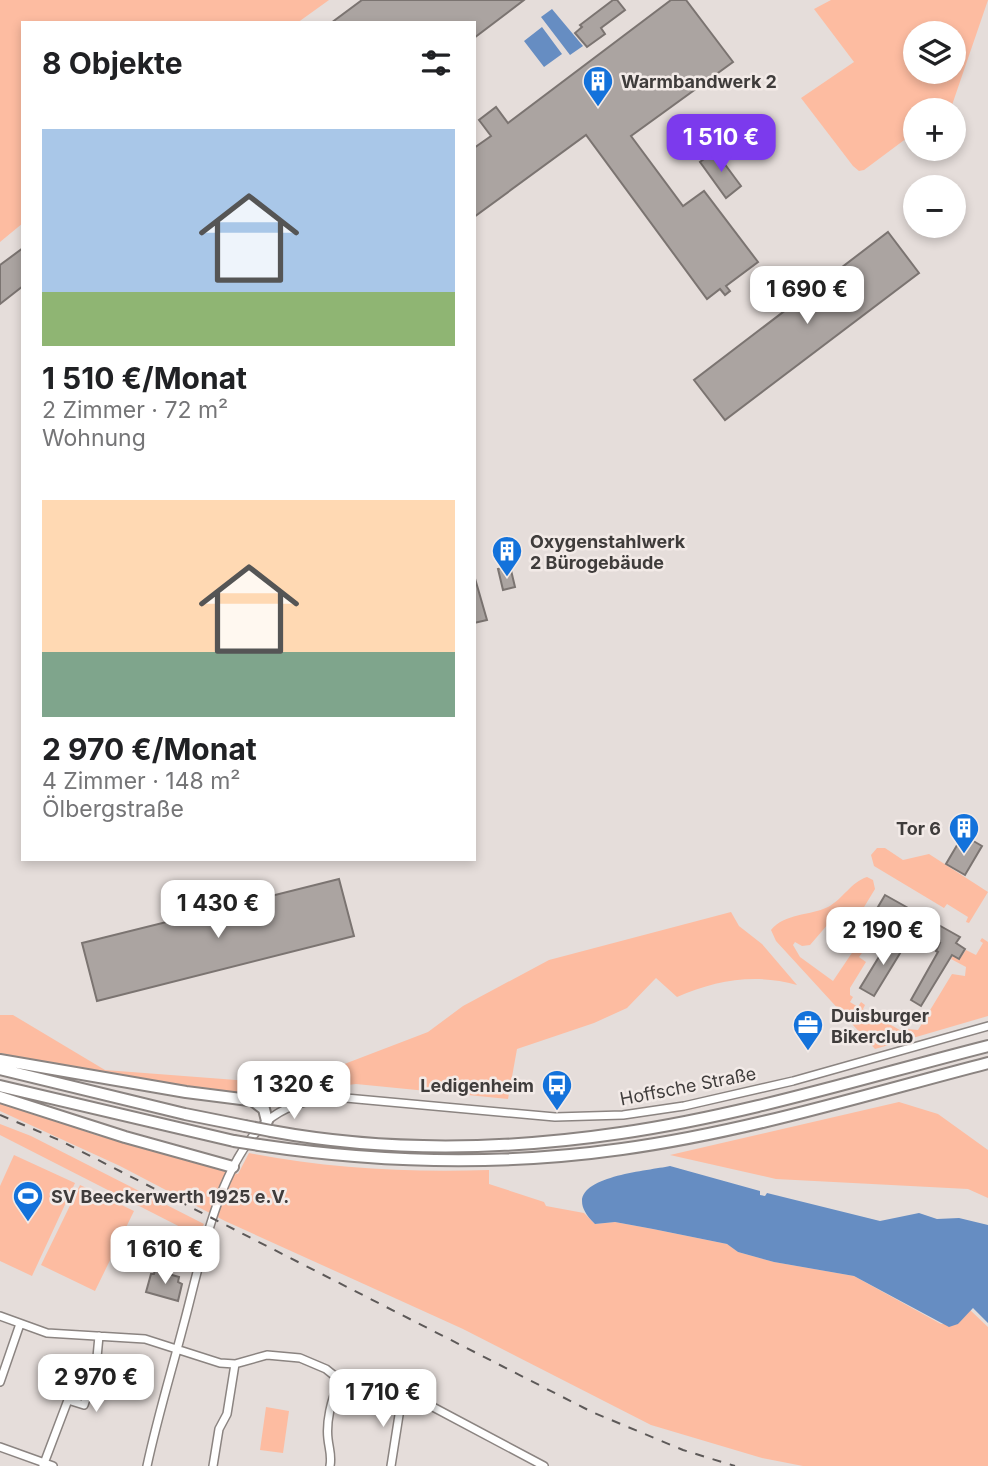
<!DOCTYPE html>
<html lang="de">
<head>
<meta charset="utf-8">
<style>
  :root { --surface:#fff; --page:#f2f2f2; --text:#202124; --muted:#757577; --accent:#7c3aed }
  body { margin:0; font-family:Inter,sans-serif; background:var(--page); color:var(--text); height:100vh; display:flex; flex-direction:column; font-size:26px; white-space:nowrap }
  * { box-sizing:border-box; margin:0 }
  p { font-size:23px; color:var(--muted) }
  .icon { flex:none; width:38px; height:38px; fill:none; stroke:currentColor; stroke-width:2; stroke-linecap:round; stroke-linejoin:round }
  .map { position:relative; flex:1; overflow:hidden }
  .panel { position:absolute; left:21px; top:21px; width:455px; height:840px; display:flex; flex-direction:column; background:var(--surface); border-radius:0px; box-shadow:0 4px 10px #0003 }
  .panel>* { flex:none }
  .tools { position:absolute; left:903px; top:21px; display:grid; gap:14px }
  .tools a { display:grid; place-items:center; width:63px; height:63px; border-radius:50%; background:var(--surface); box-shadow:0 4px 10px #0003; font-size:35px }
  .price { position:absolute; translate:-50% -60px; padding:0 16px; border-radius:14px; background:#fff; color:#222; font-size:23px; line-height:46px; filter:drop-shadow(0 2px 4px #0008) }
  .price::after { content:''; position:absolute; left:50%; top:42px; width:21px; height:16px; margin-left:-10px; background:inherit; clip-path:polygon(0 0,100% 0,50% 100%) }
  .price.active { background:var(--accent); color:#fff }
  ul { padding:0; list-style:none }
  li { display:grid; align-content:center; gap:14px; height:371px; padding:0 21px }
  li span { display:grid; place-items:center; height:217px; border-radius:0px; color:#555 }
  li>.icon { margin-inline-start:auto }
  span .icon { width:126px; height:126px; fill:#fffc; stroke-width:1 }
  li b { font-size:30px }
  h2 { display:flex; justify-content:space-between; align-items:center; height:84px; padding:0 21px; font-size:30px }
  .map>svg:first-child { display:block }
  .green { fill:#fdbca1; fill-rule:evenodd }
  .water { fill:#668dc2 }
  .building { fill:#aba4a1; stroke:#7b7471; stroke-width:2 }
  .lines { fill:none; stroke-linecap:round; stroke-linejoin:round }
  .minor-casing { stroke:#8b8481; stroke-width:10 }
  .highway-casing { stroke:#8b8481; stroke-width:14 }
  .minor { stroke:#fff; stroke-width:7 }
  .highway { stroke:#fff; stroke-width:10 }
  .rail { stroke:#5d5958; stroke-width:2; stroke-dasharray:9 9; stroke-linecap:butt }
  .highway-bridge-casing { stroke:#8b8481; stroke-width:14; stroke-linecap:butt }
  .highway-bridge { stroke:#fff; stroke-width:10 }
  .labels { text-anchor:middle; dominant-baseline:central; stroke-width:5; stroke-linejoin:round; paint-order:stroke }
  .poi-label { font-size:18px; font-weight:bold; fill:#3f3c3b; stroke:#f2eae7; text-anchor:start }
  .street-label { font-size:18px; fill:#3f3c3b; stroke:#f2eae7 }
</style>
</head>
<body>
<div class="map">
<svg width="988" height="1466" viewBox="0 0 988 1466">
  <rect width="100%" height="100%" fill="#e5ddda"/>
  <path class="green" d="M0,0H329L297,23H23V223L0,242Z
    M831,0H988L952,105L945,110H915V132L864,170L859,171L853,166L801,98L854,62L814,9ZM915,33H954V72H915Z
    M877,848H885L903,860L929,854L988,892L969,923L966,922L968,917L947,904L944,908L874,866L871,855Z
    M867,877L873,880L875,889L858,917L845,909L833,925L829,923L810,945L802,946L795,942L793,945L800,957L833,981L868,929L876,934L880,928L884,930L881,939L870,942L859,957L866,962L850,988V995L853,997L850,1002L858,1007L861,1002L865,1005L863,1009L905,1033L908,1029L918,1030L952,974L965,976L966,967L951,959L953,956L959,960L966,950L976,955L983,943L980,941L982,938L988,942V1016L875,1049L776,941L771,930C785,913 809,916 828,907C843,899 851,882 867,877Z
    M731,912L739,926L762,944L797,985C755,973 716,980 677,997L656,978L627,1008L594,1023L517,1049L508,1099L356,1084L258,1096L106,1074L0,1053V1015H13L105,1070L261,1082L313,1076L428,1032L463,1006L549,960Z
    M0,1102L96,1135L238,1174L249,1153C325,1168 409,1173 489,1170V1184L544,1202L546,1206L584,1213L595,1224L615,1222L653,1229L727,1244L738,1252L774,1262L854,1276L941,1324H958L969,1309L988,1327V1466H803L762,1458L651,1425L463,1329L225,1221L120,1166L0,1111Z
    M899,1102L938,1114L988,1150V1198L968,1189L776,1179L670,1155Z
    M0,1124L31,1136L204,1224L198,1236L0,1135Z
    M14,1155L75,1183L32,1276L0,1261V1186Z
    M80,1185L134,1211L95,1291L41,1265Z
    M266,1407L289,1411L283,1453L260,1450Z"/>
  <path class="water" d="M552,9L583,46L570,55L541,17Z
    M542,27L562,54L544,67L524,41Z
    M670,1166L760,1191V1195L765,1196L767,1193L880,1221L919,1213L937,1219L959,1218L988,1225V1323L973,1308L958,1324L949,1327L854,1276L774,1262L738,1252L727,1244L653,1229L615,1222L595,1224C548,1178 642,1172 670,1166Z"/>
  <path class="building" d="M362,0H524L474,38V23H331Z
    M613,0H617L625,10L601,28L605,34L587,47L575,33L582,27L580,25Z
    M671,0H686L733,62L631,136L683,206L704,191L758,262L726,286L730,291L725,295L720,289L707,299L586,135L474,217V148L491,136L479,120L496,107L508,123Z
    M715,151L741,186L726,198L700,162Z
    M888,232L919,273L725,420L694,380Z
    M23,248V286L0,304V265Z
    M510,566L515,587L503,590L498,569Z
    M474,575L487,620L474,623Z
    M963,835L982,846L965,875L946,864Z
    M339,879L354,936L97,1001L82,943Z
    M885,895L960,937L956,943L965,949L959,959L952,955L921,1006L911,1000L938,952L936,951L940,943L878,907Z
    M891,937L905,945L874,996L860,988Z
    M155,1270L179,1277L178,1282L182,1284L178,1301L146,1292L151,1274H154Z"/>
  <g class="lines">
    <g class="minor-casing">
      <path id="minor" d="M0,1316L47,1333L145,1339L220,1363L235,1364L267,1355L300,1358L326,1369L336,1377L339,1385L347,1388L416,1398L544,1466
        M0,1382L20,1324
        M0,1447L53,1466
        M43,1466L68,1400L84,1405L96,1368L99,1336
        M147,1466C157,1419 171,1373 183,1327C200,1265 217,1166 266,1122C285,1105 311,1099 335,1097L555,1117L623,1115L684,1106L793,1081L988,1026
        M213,1466L219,1429L227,1414L235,1364
        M330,1466C332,1455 329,1449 328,1439C326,1423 331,1398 339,1385
        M391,1466L402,1396"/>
    </g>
    <g class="highway-casing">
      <path id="highway" d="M0,1060L186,1092L249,1100L297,1098L310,1100
        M0,1069L185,1114L245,1126
        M0,1086L234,1141
        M0,1097L125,1137L233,1167
        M252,1100L264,1109L267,1121
        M271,1131C385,1152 506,1150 621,1133C745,1115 866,1077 988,1046
        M259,1145C380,1163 501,1166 622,1149C746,1132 868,1094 988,1063"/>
    </g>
    <use href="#minor" class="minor"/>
    <use href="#highway" class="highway"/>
    <path class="rail" d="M0,1115L59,1140L592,1412L683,1450L735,1466"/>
    <g class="highway-bridge-casing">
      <path id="highway-bridge" d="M245,1126L271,1131
        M234,1141L259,1145"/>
    </g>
    <use href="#highway-bridge" class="highway-bridge"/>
  </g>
  <defs>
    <g id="building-pin" transform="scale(1.575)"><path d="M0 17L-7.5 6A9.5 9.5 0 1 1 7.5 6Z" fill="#1372db" stroke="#f2eae7"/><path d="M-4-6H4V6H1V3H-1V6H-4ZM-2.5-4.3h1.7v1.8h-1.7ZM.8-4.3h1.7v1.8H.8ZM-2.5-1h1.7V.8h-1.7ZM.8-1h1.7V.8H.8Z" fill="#fff"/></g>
    <g id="office-pin" transform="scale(1.575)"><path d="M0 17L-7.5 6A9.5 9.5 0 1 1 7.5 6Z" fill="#1372db" stroke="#f2eae7"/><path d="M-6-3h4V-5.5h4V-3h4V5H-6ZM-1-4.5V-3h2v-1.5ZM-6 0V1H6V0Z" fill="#fff"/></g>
    <g id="bus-pin" transform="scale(1.575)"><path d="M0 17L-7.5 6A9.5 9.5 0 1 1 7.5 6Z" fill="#1372db" stroke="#f2eae7"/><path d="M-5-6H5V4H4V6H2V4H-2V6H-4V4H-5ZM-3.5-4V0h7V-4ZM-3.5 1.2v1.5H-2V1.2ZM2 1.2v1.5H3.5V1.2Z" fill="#fff"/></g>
    <g id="stadium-pin" transform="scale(1.575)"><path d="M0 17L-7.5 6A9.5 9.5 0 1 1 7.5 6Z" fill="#1372db" stroke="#f2eae7"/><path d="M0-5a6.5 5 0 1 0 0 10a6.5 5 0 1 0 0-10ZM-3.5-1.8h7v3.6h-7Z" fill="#fff"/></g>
  </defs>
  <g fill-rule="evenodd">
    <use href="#building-pin" x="598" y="81"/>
    <use href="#building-pin" x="507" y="551"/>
    <use href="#building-pin" x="964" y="828"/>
    <use href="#office-pin" x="808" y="1025"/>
    <use href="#bus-pin" x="557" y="1085"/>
    <use href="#stadium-pin" x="28" y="1196"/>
  </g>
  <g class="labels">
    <g class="poi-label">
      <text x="621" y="81">Warmbandwerk 2</text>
      <text x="530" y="541">Oxygenstahlwerk<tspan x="530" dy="21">2 Bürogebäude</tspan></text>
      <text x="941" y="828" text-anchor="end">Tor 6</text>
      <text x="831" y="1015">Duisburger<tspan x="831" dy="21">Bikerclub</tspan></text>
      <text x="534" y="1085" text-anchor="end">Ledigenheim</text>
      <text x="51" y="1196">SV Beeckerwerth 1925 e.V.</text>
    </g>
    <g class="street-label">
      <text transform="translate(688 1086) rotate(-11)">Hoffsche Straße</text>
    </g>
  </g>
</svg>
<div class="tools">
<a><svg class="icon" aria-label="layers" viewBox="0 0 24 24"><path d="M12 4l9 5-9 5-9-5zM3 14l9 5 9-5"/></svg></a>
<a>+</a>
<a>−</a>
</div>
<b class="price active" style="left:721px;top:174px">1 510 €</b>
<b class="price" style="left:807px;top:326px">1 690 €</b>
<b class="price" style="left:218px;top:940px">1 430 €</b>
<b class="price" style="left:883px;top:967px">2 190 €</b>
<b class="price" style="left:294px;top:1121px">1 320 €</b>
<b class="price" style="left:165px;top:1286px">1 610 €</b>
<b class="price" style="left:96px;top:1414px">2 970 €</b>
<b class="price" style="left:383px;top:1429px">1 710 €</b>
<section class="panel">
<h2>8 Objekte<svg class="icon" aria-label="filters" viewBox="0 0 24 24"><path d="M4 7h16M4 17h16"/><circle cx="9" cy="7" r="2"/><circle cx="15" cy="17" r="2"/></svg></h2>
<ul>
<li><span style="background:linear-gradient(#a9c7e8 75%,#8fb573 0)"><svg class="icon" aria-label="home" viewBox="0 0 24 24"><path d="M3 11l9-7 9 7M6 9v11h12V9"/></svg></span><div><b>1 510 €/Monat</b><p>2 Zimmer · 72 m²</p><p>Wohnung</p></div></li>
<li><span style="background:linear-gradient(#ffd9b3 70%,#7fa58c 0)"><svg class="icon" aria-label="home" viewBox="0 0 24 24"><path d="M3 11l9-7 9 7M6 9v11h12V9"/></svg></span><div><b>2 970 €/Monat</b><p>4 Zimmer · 148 m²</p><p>Ölbergstraße</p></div></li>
</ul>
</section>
</div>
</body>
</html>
